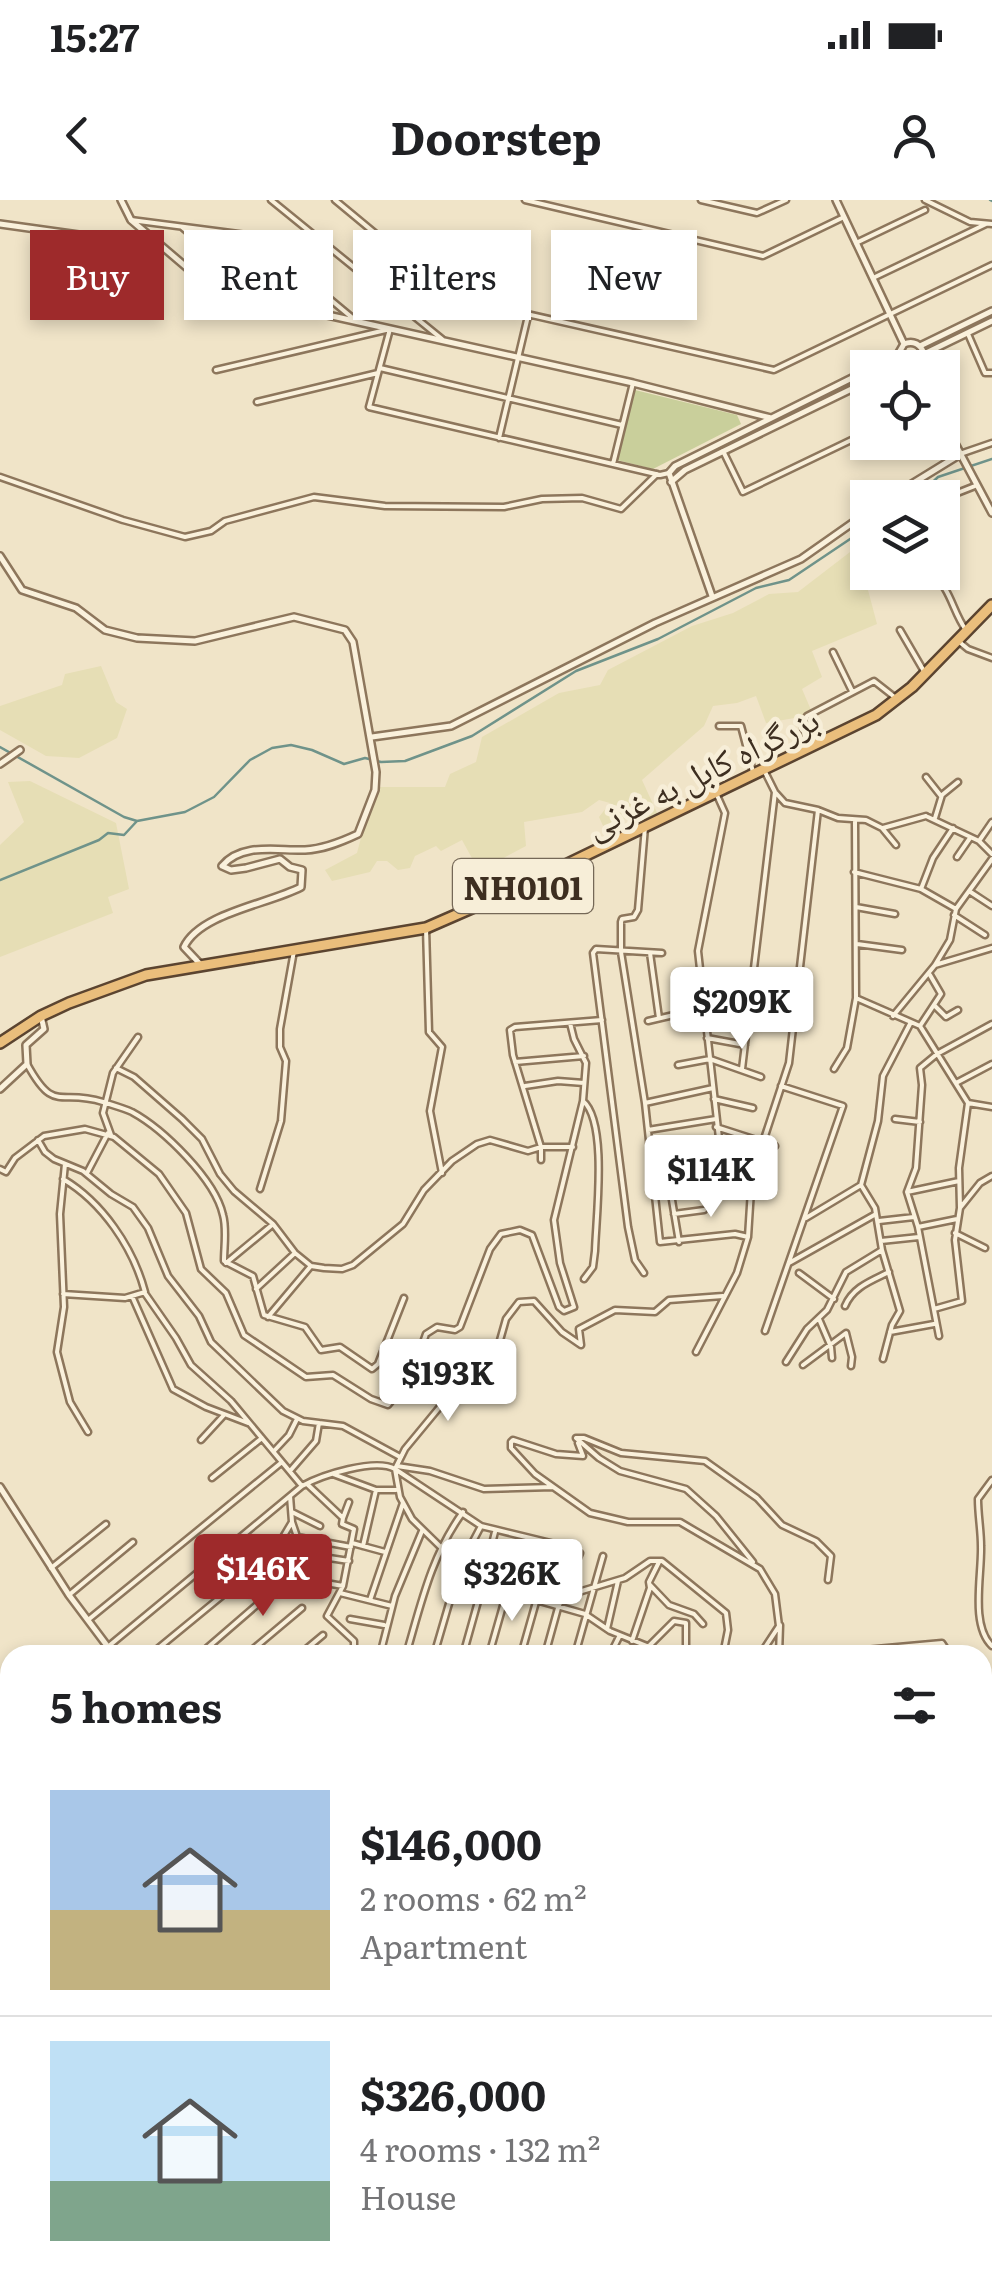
<!DOCTYPE html>
<html lang="en">
<head>
<meta charset="utf-8">
<style>
  :root { --surface:#fff; --page:#f6f6f6; --text:#202124; --muted:#757577; --line:#e0e0e0; --accent:#9e2a2b }
  body { margin:0; font-family:Literata,"Noto Naskh Arabic",serif; background:var(--page); color:var(--text); height:100vh; display:flex; flex-direction:column; font-size:38px; white-space:nowrap }
  * { box-sizing:border-box; margin:0 }
  p { font-size:32px; color:var(--muted) }
  .icon { flex:none; width:55px; height:55px; fill:none; stroke:currentColor; stroke-width:2; stroke-linecap:round; stroke-linejoin:round }
  .map { position:relative; flex:1; overflow:hidden }
  .details { position:absolute; left:0px; top:1445px; width:992px; height:642px; display:flex; flex-direction:column; background:var(--surface); border-radius:30px 30px 0 0; box-shadow:0 5px 15px #0003 }
  .details>* { flex:none }
  .top-card { position:absolute; left:30px; top:30px; width:932px; height:90px; display:flex; gap:20px }
  .fabs { position:absolute; left:850px; top:150px; display:grid; gap:20px }
  .fabs a { display:grid; place-items:center; width:110px; height:110px; border-radius:0px; background:var(--surface); box-shadow:0 5px 15px #0003; font-size:50px }
  .price { position:absolute; translate:-50% -85px; padding:0 22px; border-radius:10px; background:#fff; color:#222; font-size:32px; line-height:65px; filter:drop-shadow(0 2px 5px #0008) }
  .price::after { content:''; position:absolute; left:50%; top:60px; width:30px; height:22px; margin-left:-15px; background:inherit; clip-path:polygon(0 0,100% 0,50% 100%) }
  .price.on { background:var(--accent); color:#fff }
  ul { padding:0; list-style:none }
  li { display:flex; align-items:center; gap:30px; height:250px; padding:0 50px }
  li+li { border-top:2px solid var(--line) }
  li span { display:grid; place-items:center; flex:none; width:280px; height:200px; border-radius:0px; color:#555 }
  li>.icon { margin-inline-start:auto }
  span .icon { width:120px; height:120px; fill:#fffc; stroke-width:1 }
  li b { font-size:42px }
  h2 { display:flex; justify-content:space-between; align-items:center; height:120px; padding:0 50px; font-size:42px }
  .pill { padding:0 35px; border-radius:0px; background:var(--surface); box-shadow:0 5px 15px #0003; font-size:35px; line-height:90px }
  .pill.on { background:var(--accent); color:#fff }
  .status { display:flex; justify-content:space-between; align-items:center; height:70px; padding:0 50px; background:var(--surface); direction:ltr }
  .status svg { height:28px; fill:currentColor }
  header { display:flex; justify-content:space-between; align-items:center; height:130px; padding:0 50px; background:var(--surface); font-size:45px; font-weight:700 }
  .map>svg:first-child { display:block }
  .farmland { fill:#e6deb5 }
  .green { fill:#c9cf9b }
  .lines { fill:none; stroke-linecap:round; stroke-linejoin:round }
  .stream { stroke:#6f938a; stroke-width:2.5 }
  .minor-casing { stroke:#8d765c; stroke-width:9 }
  .tertiary-casing { stroke:#8d765c; stroke-width:10 }
  .trunk-casing { stroke:#5b4430; stroke-width:14 }
  .minor { stroke:#faf1dc; stroke-width:4 }
  .tertiary { stroke:#faf1dc; stroke-width:5 }
  .trunk { stroke:#eabe7c; stroke-width:9 }
  .labels { text-anchor:middle; dominant-baseline:central; stroke-width:9; stroke-linejoin:round; paint-order:stroke }
  .shield { fill:#f7eed8; stroke:#756857; stroke-width:2.5 }
  .shield-label { font-size:32px; font-weight:bold; fill:#3d2e20 }
  .street-label { font-size:35px; fill:#3d2e20; stroke:#f7eed8 }
</style>
</head>
<body>
<div class="status"><b>15:27</b><svg viewBox="0 0 49 12"><path d="M0 12V9h3v3zM5 12V6h3v6zM10 12V3h3v9zM15 12V0h3v12zM26 1h20v11H26zM47 4h2v5h-2z"/></svg></div>
<header><svg class="icon" aria-label="back" viewBox="0 0 24 24"><path d="M15 5l-7 7 7 7"/></svg>Doorstep<svg class="icon" aria-label="person" viewBox="0 0 24 24"><circle cx="12" cy="8" r="4"/><path d="M4 21q1-7 8-7t8 7"/></svg></header>
<div class="map">
<svg width="992" height="2087" viewBox="0 0 992 2087">
  <rect width="100%" height="100%" fill="#f0e4c8"/>
  <path class="farmland" d="M867,339L868,372L864,375L877,424L812,451L822,477L802,489L811,510L800,517L766,523L756,496L737,503L713,506L704,526L642,580L658,615L633,628L626,618L604,628L599,617L610,603L599,600L582,612L524,622L526,646L479,671L462,640L441,651L436,646L415,656L410,668L398,670L387,661H377L370,672L332,681L325,670L357,653L368,611L380,587H445L450,574L476,562L482,537L559,493L600,485L608,470L692,426L733,413L769,394L798,392Z
    M101,466L116,502L127,509L117,538L79,558L46,556L0,530V506L62,485L65,474Z
    M30,581L116,623L129,689L108,697L113,713L0,757V645L24,622L8,582Z"/>
  <path class="green" d="M635,190L737,215L741,224L653,269L617,260Z"/>
  <g class="lines">
    <path class="stream" d="M990,0L992,1
      M916,298L938,277L992,259
      M0,547L124,617L137,621L185,612L214,597L250,560L272,548L291,545L312,550L344,564L365,558L381,562L405,561L472,536L576,471L658,439L756,388L789,380L868,327
      M0,680L99,640L108,633L124,635L137,621"/>
    <g class="minor-casing">
      <path id="minor" d="M271,0L442,139
        M335,0L452,97L774,170L992,65
        M525,0L763,56L844,17
        M701,0L757,13L786,0
        M925,0L970,22L992,24
        M131,20L254,36L355,120
        M182,27L270,102
        M856,43L925,10
        M873,78L986,24
        M968,134L985,173H992
        M380,168L622,225
        M216,170L390,129L369,207L660,275L669,273
        M860,187L868,200
        M257,202L378,173
        M499,238L528,116
        M723,251L743,292L868,232
        M960,254L992,243
        M613,264L633,183
        M0,277L123,320L185,337L211,331L225,321L314,297L385,306L504,307L542,299L582,298L621,309L657,274
        M942,299L975,286
        M931,374C951,387 952,411 966,430
        M900,430L925,473
        M957,440L968,449L992,458
        M833,452L852,491
        M719,526H741L753,572
        M806,544L803,527L807,516L874,481L897,499
        M764,570L775,592L785,603L818,610L838,618L866,620L882,628L896,645
        M926,577L941,596
        M928,617L979,641L992,654
        M935,618L942,595L958,582
        M645,627L638,710L634,717L622,719L621,722V752L645,903L660,1042L735,1034L748,1037
        M883,628L926,616
        M979,641L992,622
        M957,657L970,638
        M854,672L921,689L956,709
        M921,689L933,658L953,628
        M969,691L992,706
        M856,707L895,714
        M954,715L985,735
        M426,728L429,832L442,847L430,911L442,973
        M857,744L902,750
        M650,753L659,818
        M935,765L992,748
        M701,786L727,787
        M856,798L920,826L968,903L992,907
        M935,806L946,817L958,810
        M893,816L935,765L950,740L956,709L992,659
        M648,821L704,808
        M920,826L941,794L930,775
        M707,838L745,845
        M515,862L584,856
        M27,864C55,915 59,888 103,902C112,905 123,908 132,912C163,929 215,979 223,1015C227,1029 224,1047 224,1061L253,1076L264,1115L305,1127L321,1150L340,1147L372,1169L378,1164L404,1098
        M678,865L710,859L761,877
        M116,868L134,877L182,919L202,939L220,974L234,991L273,1024L295,1053L311,1066L324,1068L342,1069L353,1065L403,1024L424,990L452,961L477,944L490,940L528,951L541,947H573
        M742,869L775,592
        M834,869L847,848L856,798L855,621
        M956,883L992,864
        M525,886L558,881L584,883
        M714,899L753,908
        M583,901C608,922 596,1017 595,1051L593,1067L584,1079
        M645,903L713,888
        M895,919L920,922
        M716,927L775,946
        M648,930L716,919
        M111,935L103,913L113,873L138,837
        M38,940L45,952L54,959L83,971L111,994L133,1007L148,1028L168,1076L199,1116L211,1142L283,1211L303,1221L343,1226L400,1257
        M763,942L789,863L818,610
        M665,958L679,1042
        M541,960V947L513,855L510,830L515,827L602,820
        M650,960L719,948
        M65,964L60,1014L64,1107L57,1152L70,1202L88,1232
        M0,969L6,972L15,958L44,936L85,929L114,937L159,974L186,1013L201,1069L226,1093L244,1135L306,1177L333,1175L371,1199L388,1205L411,1177L426,1134L437,1127L455,1130L460,1127L490,1049L501,1034L520,1030L532,1035L559,1107L564,1111L574,1107L560,1063L554,1020L583,901L586,863L574,839L570,823
        M87,973L108,933
        M63,979C102,1002 133,1047 145,1092L125,1098L63,1094
        M260,989L281,921L286,861L280,847V829L294,751
        M907,992L959,981
        M960,1008L980,983L992,976
        M674,1014L704,1010
        M806,1018L861,985L878,921L883,876L910,824
        M879,1021L914,1017
        M918,1027L957,1019
        M955,1033L985,1048
        M881,1041L919,1037
        M882,1050L900,1111L892,1125L883,1159
        M226,1063L272,1025
        M789,1063L876,1014
        M644,1073L635,1060L628,1027L593,753L596,749L662,753
        M799,1073L834,1099
        M256,1089L295,1053
        M144,1092L176,1138L191,1165L231,1201L302,1286
        M132,1096L173,1189L206,1207L248,1223
        M845,1106C853,1087 871,1081 889,1072
        M934,1109L962,1101L955,1040L960,1008L959,968L968,903
        M268,1117L310,1067
        M819,1119L831,1147L832,1158
        M765,1131L843,906L781,886
        M890,1132L934,1124
        M939,1136L918,1027L907,992L916,968L922,885L920,868L937,854L992,824
        M581,1145L579,1129L615,1110L655,1112L669,1100L723,1096
        M696,1152L737,1073L748,1037L751,990V983L738,968L735,951L720,947L698,751L725,613L716,593
        M786,1162L807,1129L827,1110L846,1072L882,1050L875,1008L861,985
        M803,1165L846,1133L852,1157L851,1166
        M576,1238H584L621,1253L705,1261L757,1298L782,1325L816,1341L831,1356L828,1380
        M576,1238L599,1258L620,1271L686,1289L716,1316L753,1362
        M201,1240L224,1215
        M511,1242V1248L535,1274L590,1313L628,1322H680L760,1369L775,1394L779,1426L760,1455
        M511,1242L513,1240L556,1254L583,1256L578,1243
        M274,1251L289,1235L297,1219
        M397,1266L430,1271L484,1289L553,1287
        M290,1271L316,1241L319,1223
        M333,1274L376,1290H396
        M212,1278L262,1238
        M992,1280L978,1299C978,1315 981,1330 981,1346C982,1375 970,1425 992,1446
        M307,1284L343,1318L342,1324L354,1329L343,1386L327,1416L354,1441V1447L346,1455
        M292,1312L320,1326
        M343,1318L349,1302
        M292,1322L303,1354L349,1361
        M297,1337L351,1347
        M352,1343L385,1352
        M363,1346L376,1290
        M576,1361L555,1344L481,1326L395,1269L405,1249L443,1203L458,1175L493,1165L506,1119L519,1102L534,1101L562,1132L581,1145
        M51,1368L106,1324
        M483,1379L495,1332
        M309,1380L343,1386
        M650,1385L669,1405L694,1414L703,1424
        M340,1393L392,1406
        M69,1395L133,1342
        M562,1397L625,1378L650,1361H662L726,1413L728,1430L723,1455
        M534,1399L551,1351
        M370,1400L403,1303
        M350,1419L384,1425
        M88,1420L282,1262
        M607,1429L618,1381
        M632,1441L650,1388L649,1382L659,1362
        M354,1447L366,1455
        M98,1455L302,1286C322,1275 375,1258 395,1269L400,1297L412,1319L460,1366L501,1390L585,1414L610,1431L669,1455
        M150,1455L273,1354L292,1322L290,1296
        M199,1455L288,1378
        M246,1455L302,1408
        M299,1455L323,1435
        M380,1455L395,1396L422,1331
        M406,1455C421,1404 431,1356 463,1312
        M434,1455L460,1366L480,1328
        M463,1455L484,1380
        M489,1455L518,1353
        M521,1455L536,1402
        M545,1455L558,1408L580,1353
        M575,1455L603,1356
        M610,1455L619,1437
        M640,1455L674,1421L686,1423V1455
        M779,1455L780,1425
        M807,1455L809,1450H865L942,1443L950,1455
        M0,1494L10,1486
        M0,1536L10,1528
        M0,1577L10,1568
        M982,1619L992,1631
        M0,1621L10,1613
        M0,1664L10,1656
        M982,1676L992,1684
        M982,1695L992,1699
        M0,1705L10,1697
        M0,1709L10,1721
        M0,1748L10,1740
        M982,1779L992,1786
        M0,1791L10,1783
        M0,1833L10,1825
        M982,1852L992,1835
        M0,1873L10,1865
        M0,1917L10,1908
        M982,1932L992,1914
        M0,1939L10,1951
        M0,1960L10,1952
        M982,2026L992,2008
        M229,2078L233,2087
        M263,2078L265,2087
        M726,2078L728,2087
        M877,2078L902,2087
        M134,2086L137,2078
        M153,2087L156,2078
        M276,2087L290,2078
        M413,2087L414,2078
        M748,2087L858,2078
        M919,2087L922,2078
        M954,2087V2078
        M980,2087L992,2064"/>
    </g>
    <g class="tertiary-casing">
      <path id="tertiary" d="M121,0L131,20L219,95L305,110L633,183L771,218
        M836,0L904,144
        M0,24L143,44L157,42
        M920,146L992,111
        M924,154L992,121
        M897,156L904,168
        M873,168L897,156L904,144C913,140 921,144 924,154L917,168
        M942,219L992,313
        M671,282L685,270L868,181
        M889,298L959,255
        M0,356L22,390L76,408L105,430L137,438L195,441L294,417L345,430L353,442L376,572L375,590L358,634C341,642 324,649 305,650C278,651 242,642 222,666L231,670L246,668L280,659L290,667L302,670L301,687C269,704 200,713 184,747L200,764
        M712,396L669,273L675,266L868,170
        M372,537L451,526L655,423L801,359L868,312
        M0,564L20,550
        M0,889L27,864L26,845L44,829L41,816
        M0,1287L69,1395L114,1455
        M982,2027L992,2032"/>
    </g>
    <g class="trunk-casing">
      <path id="trunk" d="M0,843L41,816L69,803L146,775L426,728L520,687L876,515L912,487L992,405"/>
    </g>
    <use href="#minor" class="minor"/>
    <use href="#tertiary" class="tertiary"/>
    <use href="#trunk" class="trunk"/>
  </g>
  <g class="labels">
    <rect class="shield" x="453" y="659" width="140" height="54" rx="8"/>
    <g class="shield-label">
      <text x="523" y="686">NH0101</text>
    </g>
    <g class="street-label">
      <text transform="translate(701 570) rotate(-26)">بزرگراه کابل به غزنی</text>
    </g>
  </g>
</svg>
<div class="fabs">
<a><svg class="icon" aria-label="locate" viewBox="0 0 24 24"><circle cx="12" cy="12" r="6"/><path d="M12 2v4M12 18v4M2 12h4M18 12h4"/></svg></a>
<a><svg class="icon" aria-label="layers" viewBox="0 0 24 24"><path d="M12 4l9 5-9 5-9-5zM3 14l9 5 9-5"/></svg></a>
</div>
<b class="price" style="left:742px;top:852px">$209K</b>
<b class="price" style="left:711px;top:1020px">$114K</b>
<b class="price" style="left:448px;top:1224px">$193K</b>
<b class="price on" style="left:263px;top:1419px">$146K</b>
<b class="price" style="left:512px;top:1424px">$326K</b>
<div class="top-card">
<a class="pill on">Buy</a>
<a class="pill">Rent</a>
<a class="pill">Filters</a>
<a class="pill">New</a>
</div>
<section class="details">
<h2>5 homes<svg class="icon" aria-label="filters" viewBox="0 0 24 24"><path d="M4 7h16M4 17h16"/><circle cx="9" cy="7" r="2"/><circle cx="15" cy="17" r="2"/></svg></h2>
<ul>
<li><span style="background:linear-gradient(#a9c7e8 60%,#c2b280 0)"><svg class="icon" aria-label="home" viewBox="0 0 24 24"><path d="M3 11l9-7 9 7M6 9v11h12V9"/></svg></span><div><b>$146,000</b><p>2 rooms · 62 m²</p><p>Apartment</p></div></li>
<li><span style="background:linear-gradient(#bfe0f5 70%,#7fa58c 0)"><svg class="icon" aria-label="home" viewBox="0 0 24 24"><path d="M3 11l9-7 9 7M6 9v11h12V9"/></svg></span><div><b>$326,000</b><p>4 rooms · 132 m²</p><p>House</p></div></li>
</ul>
</section>
</div>
</body>
</html>
